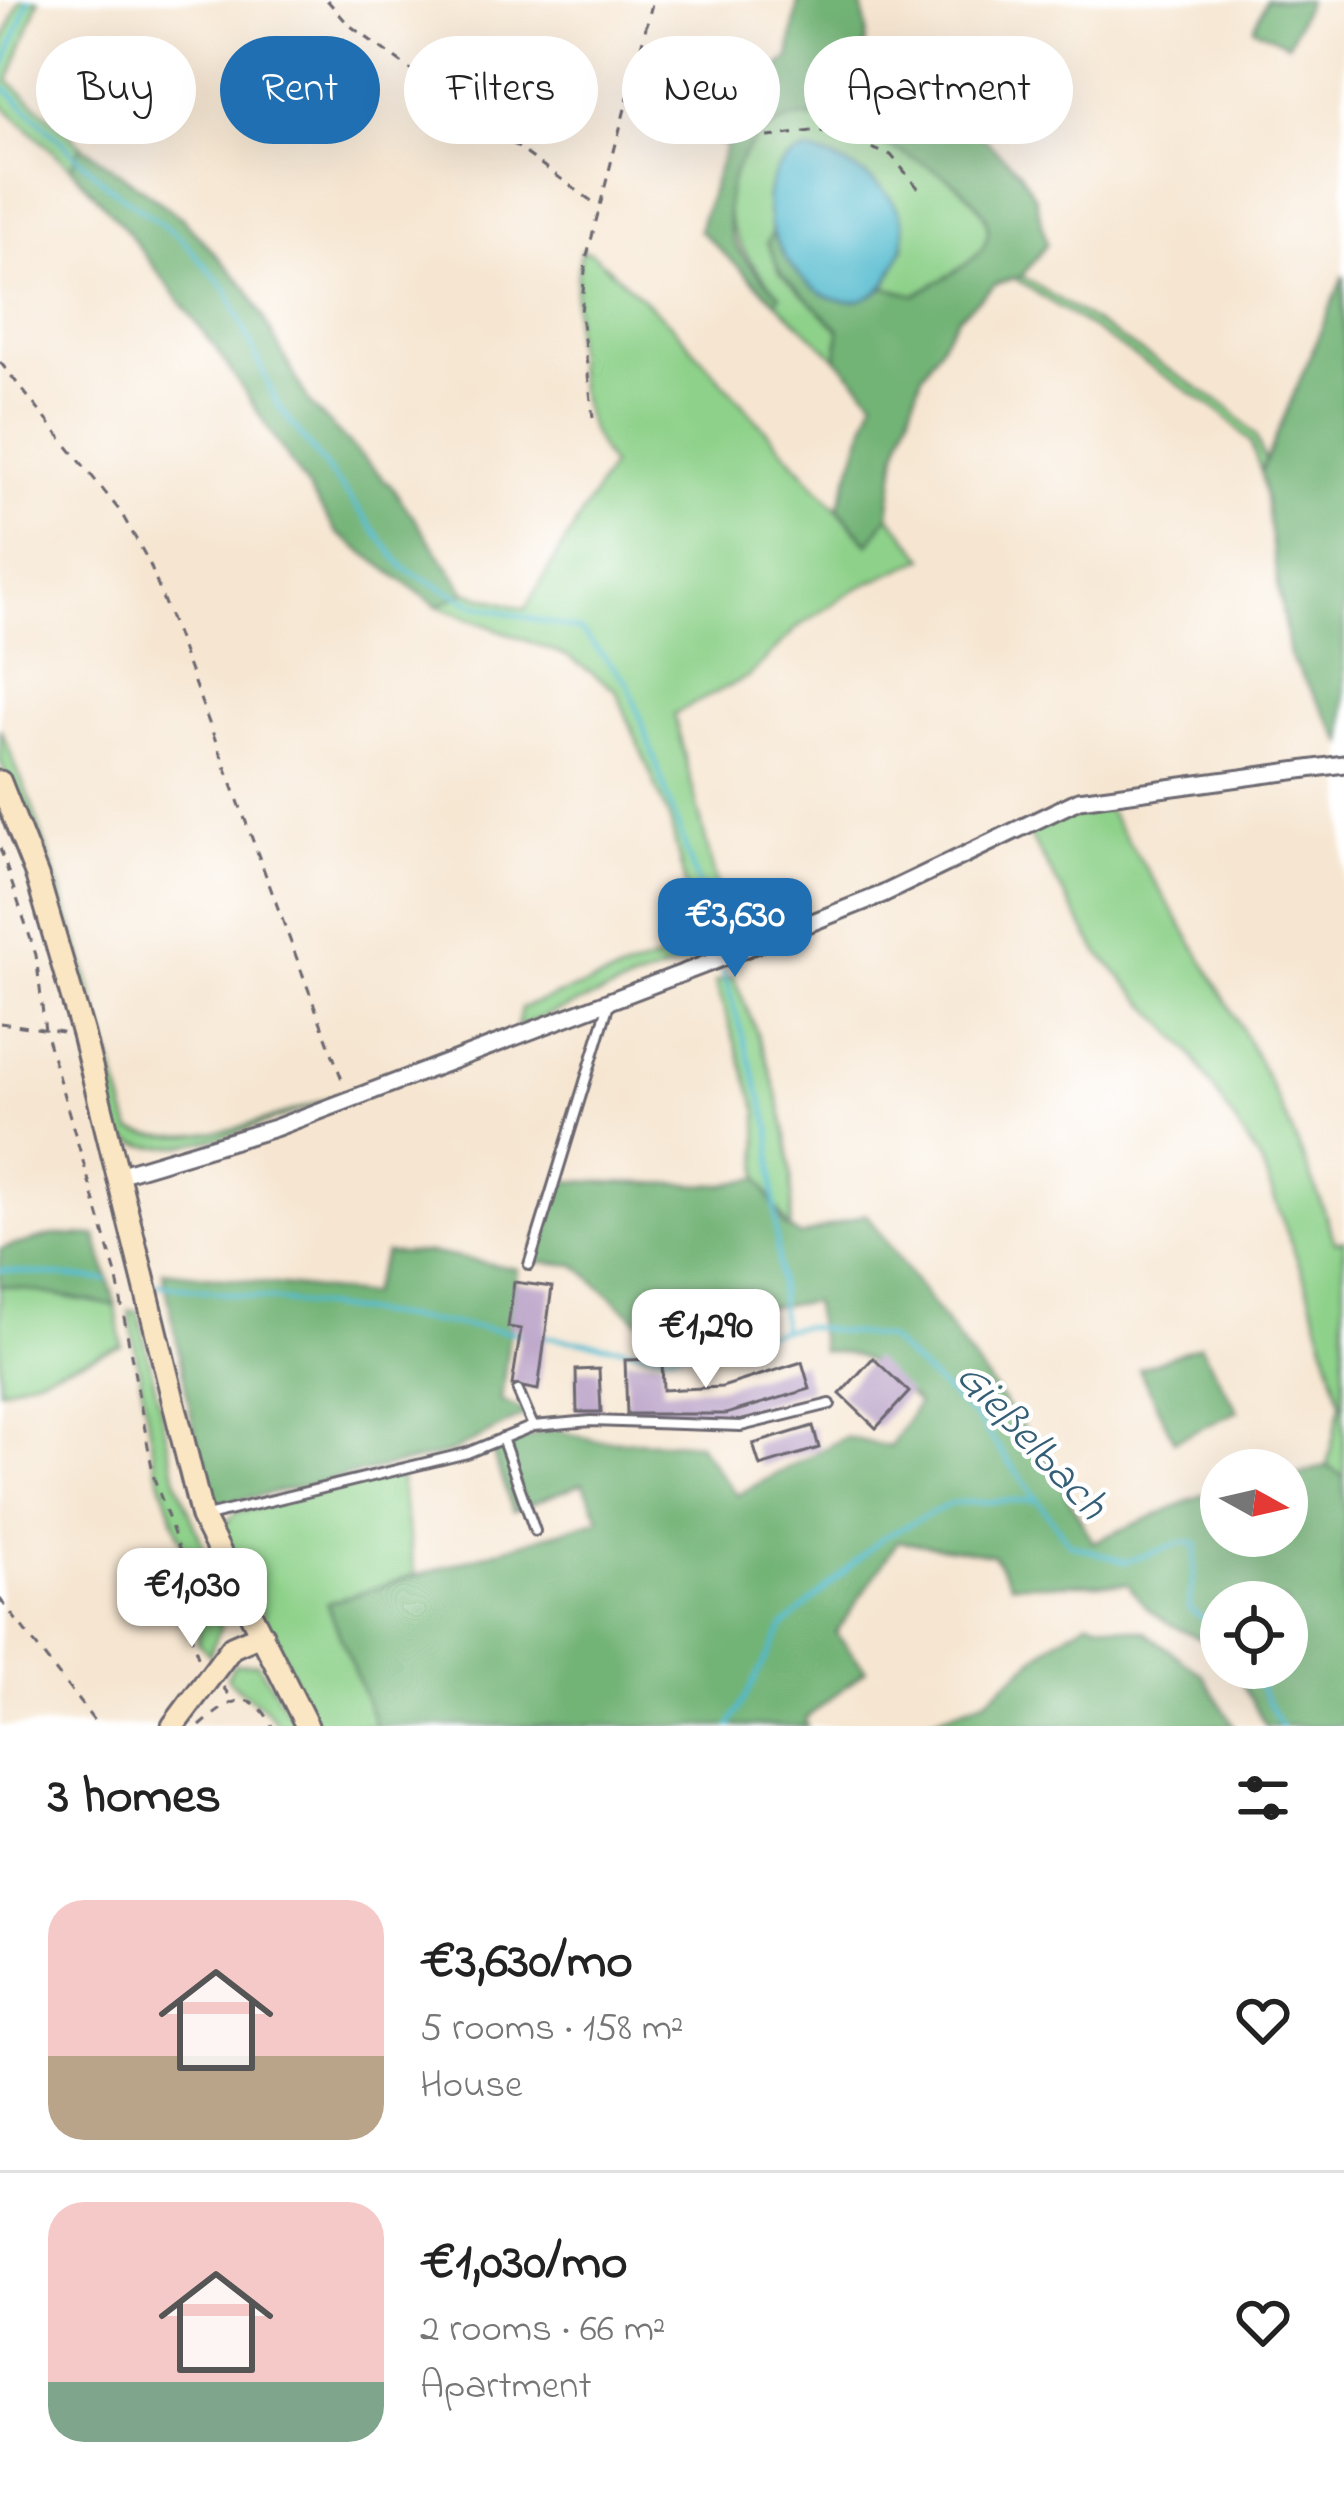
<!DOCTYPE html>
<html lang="en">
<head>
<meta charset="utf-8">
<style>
  :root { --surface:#fff; --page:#f2f2f2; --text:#222; --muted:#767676; --line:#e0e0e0; --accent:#1f6fb2 }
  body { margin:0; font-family:"Indie Flower",sans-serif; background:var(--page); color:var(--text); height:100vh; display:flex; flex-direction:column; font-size:45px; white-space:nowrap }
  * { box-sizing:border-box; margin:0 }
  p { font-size:39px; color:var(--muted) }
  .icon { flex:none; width:66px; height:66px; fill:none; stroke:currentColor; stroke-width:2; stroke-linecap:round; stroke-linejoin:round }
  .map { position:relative; height:1726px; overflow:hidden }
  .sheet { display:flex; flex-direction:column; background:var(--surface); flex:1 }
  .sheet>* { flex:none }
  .top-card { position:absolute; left:36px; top:36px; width:1272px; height:108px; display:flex; gap:24px }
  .needle { width:78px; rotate:98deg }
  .buttons { position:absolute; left:1200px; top:1449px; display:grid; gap:24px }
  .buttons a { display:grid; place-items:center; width:108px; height:108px; border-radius:50%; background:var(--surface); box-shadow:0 12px 48px #0002; font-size:60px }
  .price { position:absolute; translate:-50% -102px; padding:0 27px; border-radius:24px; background:#fff; color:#222; font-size:39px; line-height:78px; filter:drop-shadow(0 3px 6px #0008) }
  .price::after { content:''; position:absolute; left:50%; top:72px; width:36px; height:27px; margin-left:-18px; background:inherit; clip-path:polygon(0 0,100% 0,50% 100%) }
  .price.current { background:var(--accent); color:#fff }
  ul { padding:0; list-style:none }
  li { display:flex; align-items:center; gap:36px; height:300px; padding:0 48px }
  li+li { border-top:3px solid var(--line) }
  li span { display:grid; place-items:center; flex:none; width:336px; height:240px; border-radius:36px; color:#555 }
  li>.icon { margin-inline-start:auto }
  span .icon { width:144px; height:144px; fill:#fffc; stroke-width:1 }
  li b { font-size:51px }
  h2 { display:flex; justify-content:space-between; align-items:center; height:144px; padding:0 48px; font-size:51px }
  .pill { padding:0 42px; border-radius:54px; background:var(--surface); box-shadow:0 12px 48px #0002; font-size:42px; line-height:108px }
  .pill.current { background:var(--accent); color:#fff }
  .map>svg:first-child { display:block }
  .green { fill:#8ed18a; stroke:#587a62; stroke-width:3 }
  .forest { fill:#72b376; stroke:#4a6a58; stroke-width:3 }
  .water { fill:#51bace; stroke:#3a6e84; stroke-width:3 }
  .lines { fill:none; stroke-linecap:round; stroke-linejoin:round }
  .stream { stroke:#51bace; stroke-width:4.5 }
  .building { fill:#b69dc4 }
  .lane-casing { stroke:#6c6770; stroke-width:14 }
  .street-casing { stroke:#6c6770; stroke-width:21 }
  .secondary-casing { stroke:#6c6770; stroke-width:27 }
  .path { stroke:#6c6770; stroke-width:3; stroke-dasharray:9 9; stroke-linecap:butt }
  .lane { stroke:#fff; stroke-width:8 }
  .street { stroke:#fff; stroke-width:15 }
  .secondary { stroke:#fbe6c4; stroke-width:21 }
  .labels { text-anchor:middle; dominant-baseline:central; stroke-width:9; stroke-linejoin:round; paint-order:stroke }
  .water-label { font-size:45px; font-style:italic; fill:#355f76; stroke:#fff }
</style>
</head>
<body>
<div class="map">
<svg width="1344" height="1726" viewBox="0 0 1344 1726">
  <rect width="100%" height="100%" fill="#fff"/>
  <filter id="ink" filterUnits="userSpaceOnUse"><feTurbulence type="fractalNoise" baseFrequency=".00833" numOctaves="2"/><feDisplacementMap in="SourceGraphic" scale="24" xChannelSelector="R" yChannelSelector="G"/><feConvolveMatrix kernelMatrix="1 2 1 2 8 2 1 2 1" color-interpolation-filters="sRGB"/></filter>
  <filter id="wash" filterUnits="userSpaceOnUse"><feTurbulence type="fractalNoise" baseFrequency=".004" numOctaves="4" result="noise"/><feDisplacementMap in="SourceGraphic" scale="48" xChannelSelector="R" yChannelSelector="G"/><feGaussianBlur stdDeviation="2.7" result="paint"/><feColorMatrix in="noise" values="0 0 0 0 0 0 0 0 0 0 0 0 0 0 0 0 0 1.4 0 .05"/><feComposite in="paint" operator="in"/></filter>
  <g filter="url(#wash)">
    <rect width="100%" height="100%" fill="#f6e6d1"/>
    <path class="green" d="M20,0H39L9,81L81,145L71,168L0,103V49Z
      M633,97L686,116L735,120L727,146L629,109Z
      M793,116C836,118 1000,181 987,238C982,262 936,281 915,295L885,287L905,246L768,207L772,234L767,242L781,274L839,330L837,359L776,302L780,295C741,255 701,201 747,148C758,135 778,125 793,116Z
      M581,250L592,253L673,326L868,544L889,515L925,558L856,589L798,627L749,676L674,714L732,944L517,1027L521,1008L699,945L670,821L616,690L569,657L437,606L466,592L525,609L611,466C567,403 569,324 581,250Z
      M1022,276L1229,408L1255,435L1265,461L1261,472L1250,441L1222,413L1014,278Z
      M0,728L32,805L79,946L131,1131C203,1149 275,1116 342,1094C293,1112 165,1171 121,1136L26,823L0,760Z
      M1104,805C1197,943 1282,1083 1335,1242L1344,1240V1477L1327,1466L1341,1403L1309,1291L1261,1163L1189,1050L1098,952L1025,828L1065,811Z
      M733,976C769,1057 800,1140 790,1230L759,1178L758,1112L715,982Z
      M0,1285L116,1306L122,1346L0,1390Z
      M129,1311H138L176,1478L217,1581L220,1628L210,1655L198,1643L202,1604L155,1464Z
      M399,1474L415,1575L327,1603L376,1726H316L222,1527L235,1513Z
      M257,1663L297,1726H278C264,1699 242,1698 227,1677L234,1664Z"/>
    <path class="forest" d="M798,0H861L867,31L859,96L953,110L1019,171L1036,199L1047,244L1022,276L996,284L958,317L922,375L897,452L889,515L869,544L838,508L874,399L837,359L839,329L781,274L767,242L772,234C800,277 832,321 885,287L915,295C935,282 972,266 983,247C1019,187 850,131 814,117C754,114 713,182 732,237C741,260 763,278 780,295L776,302L699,230C723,157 728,111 789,58Z
      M1266,0H1308L1288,44L1254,28Z
      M81,145L182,218L247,288L310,404L392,487L466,592L437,606L337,533L215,347L123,226L71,168Z
      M1344,275V743L1289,656L1261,472Z
      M759,1178L784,1226L800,1236L866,1214L1050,1465L1093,1542L1221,1487V1536H1287V1478L1327,1466L1344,1477V1726H1266L1233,1668H1287V1602H1221V1648C1185,1630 1151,1622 1128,1584H1011L993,1555L898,1541L836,1633L866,1670L805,1719L807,1726H376L327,1603L600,1519L583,1483L513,1511L491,1449L553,1429L594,1440L697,1443L737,1495L845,1437L890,1447L918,1403C884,1373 870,1351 822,1351L812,1302L639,1322L576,1265L531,1261L559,1181L722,1185Z
      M54,1235L96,1236L116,1306L0,1285V1249Z
      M385,1253H434L517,1269L501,1401L528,1413L450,1453L209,1507L163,1271L369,1295Z
      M1200,1345L1238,1411L1174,1441L1139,1369Z
      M1088,1621L1144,1631L1203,1675L1234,1726H915L987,1699L1054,1642Z"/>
    <path class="water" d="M806,151C855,160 926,204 898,260C890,276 886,288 870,296C804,331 716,178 806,151Z"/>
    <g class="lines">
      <path class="stream" d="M0,76L29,0
        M0,83L107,185L181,238L227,290L278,406L405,569L475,605L581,631L628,683L720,947
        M723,971L770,1127L782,1330
        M0,1270L106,1280
        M157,1284L525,1334
        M543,1336L666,1354L802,1326L886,1338L978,1420L1070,1544L1126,1562L1183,1542L1197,1544L1189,1609L1221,1630
        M1250,1668L1281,1726
        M730,1726L783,1627L882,1538L952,1503L1037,1500"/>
    </g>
    <g id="blocks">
      <path class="building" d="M514,1282L552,1287L538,1390L512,1385L521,1329L508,1327Z
        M873,1358L909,1392L876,1428L840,1394Z
        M662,1359L663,1390L722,1387L802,1362L810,1389L726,1414H627L625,1360Z
        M599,1369L601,1412H577L576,1370Z
        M813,1426L819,1448L760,1466L753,1444Z"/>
    </g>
  </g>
  <g filter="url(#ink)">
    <use href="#blocks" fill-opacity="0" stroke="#6c6770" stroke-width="3"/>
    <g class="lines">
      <g class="lane-casing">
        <path id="lane" d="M529,1265L610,1000
          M533,1426L591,1421L741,1426L830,1404
          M502,1438L535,1531
          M207,1516L467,1453L533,1426L518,1391"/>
      </g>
      <g class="street-casing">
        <path id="street" d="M118,1175L275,1128L717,960L883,894L1079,800L1344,764"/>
      </g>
      <g class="secondary-casing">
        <path id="secondary" d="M0,782L37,876L83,1034L202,1517L307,1726
          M173,1726L232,1647L262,1634"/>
      </g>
      <path class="path" d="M327,0L348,24L597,205
        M631,100L643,111L709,132L769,137L818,130L891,155L919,189
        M0,362L120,511L149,562L344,1085
        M593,418L581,313L586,260L653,0
        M0,848L36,955L45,1031L116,1274L154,1478L193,1588L192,1640L200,1662
        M0,1023L63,1032
        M0,1599L98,1726
        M223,1687L232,1699
        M200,1726C228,1702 251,1683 272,1726"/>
      <use href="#lane" class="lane"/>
      <use href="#street" class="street"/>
      <use href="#secondary" class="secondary"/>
    </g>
  </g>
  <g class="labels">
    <g class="water-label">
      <text transform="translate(1030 1442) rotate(47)">Gießelbach</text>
    </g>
  </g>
</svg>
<div class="buttons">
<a><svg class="needle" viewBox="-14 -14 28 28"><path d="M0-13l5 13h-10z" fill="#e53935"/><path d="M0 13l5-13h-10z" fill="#767676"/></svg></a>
<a><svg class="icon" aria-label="locate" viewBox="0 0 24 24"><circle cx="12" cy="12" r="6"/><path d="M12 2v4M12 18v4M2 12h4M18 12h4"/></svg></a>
</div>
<b class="price current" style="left:735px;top:980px">€3,630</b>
<b class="price" style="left:706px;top:1391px">€1,290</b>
<b class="price" style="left:192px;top:1650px">€1,030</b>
<div class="top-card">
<a class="pill">Buy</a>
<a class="pill current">Rent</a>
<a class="pill">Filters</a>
<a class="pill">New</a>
<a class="pill">Apartment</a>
</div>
</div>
<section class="sheet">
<h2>3 homes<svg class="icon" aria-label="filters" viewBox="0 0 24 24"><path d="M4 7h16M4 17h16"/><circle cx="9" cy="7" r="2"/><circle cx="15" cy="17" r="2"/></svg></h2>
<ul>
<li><span style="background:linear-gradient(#f6c9c9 65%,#b9a48a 0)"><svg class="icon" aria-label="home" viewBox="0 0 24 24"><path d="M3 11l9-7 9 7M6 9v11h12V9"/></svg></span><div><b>€3,630/mo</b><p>5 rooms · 158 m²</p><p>House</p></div><svg class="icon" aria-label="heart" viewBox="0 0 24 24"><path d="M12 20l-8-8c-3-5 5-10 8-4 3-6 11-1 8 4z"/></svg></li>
<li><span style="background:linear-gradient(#f6c9c9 75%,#7fa58c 0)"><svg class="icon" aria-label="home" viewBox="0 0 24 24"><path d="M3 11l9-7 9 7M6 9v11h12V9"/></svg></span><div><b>€1,030/mo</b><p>2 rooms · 66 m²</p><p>Apartment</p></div><svg class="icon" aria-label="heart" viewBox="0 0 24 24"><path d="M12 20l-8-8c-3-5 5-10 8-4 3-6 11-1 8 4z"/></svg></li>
</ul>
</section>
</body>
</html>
